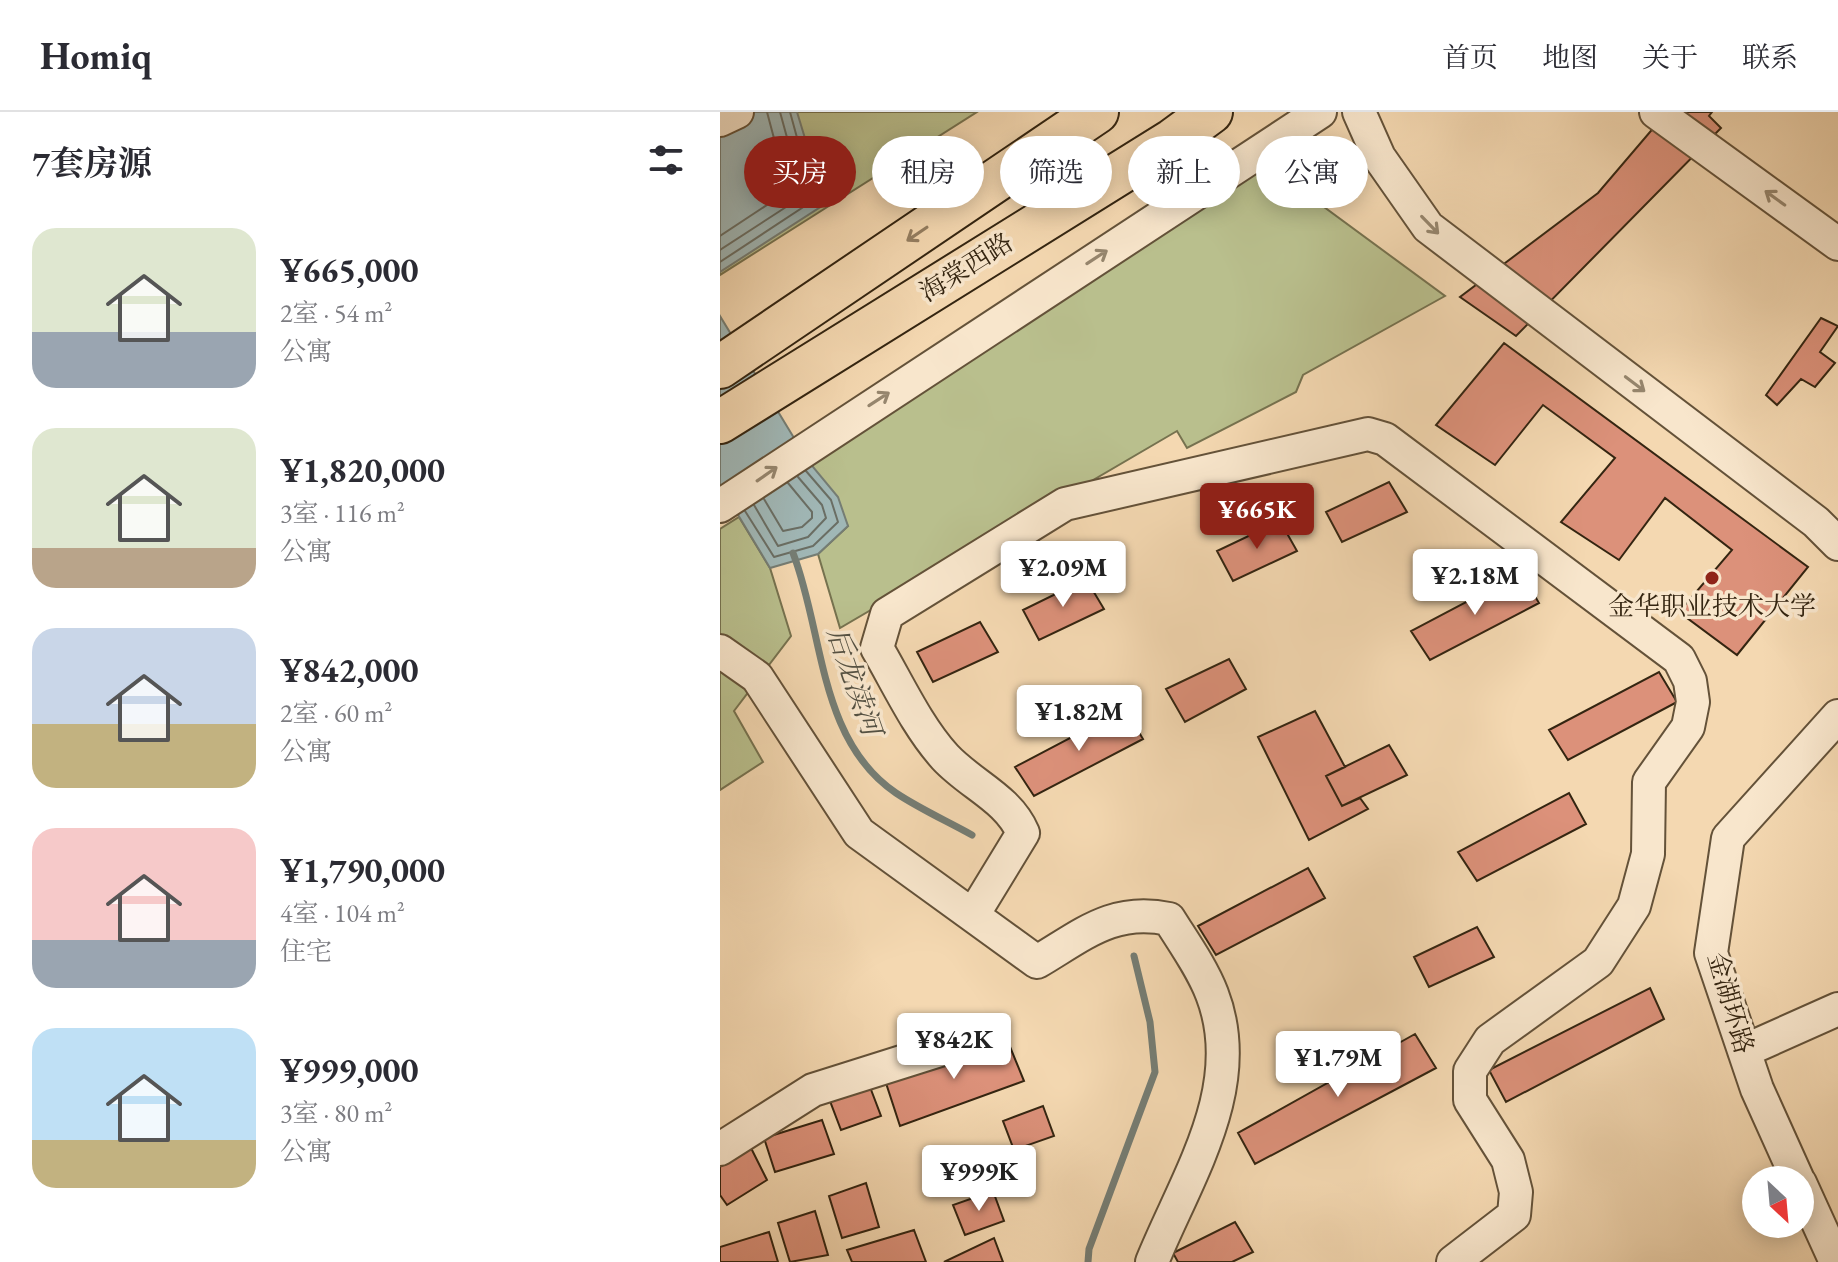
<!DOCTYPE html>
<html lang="zh">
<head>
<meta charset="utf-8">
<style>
  :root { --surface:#fff; --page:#f7f7f7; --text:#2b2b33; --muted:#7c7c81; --line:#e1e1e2; --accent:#8f2418 }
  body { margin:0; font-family:"EB Garamond","Noto Serif SC",serif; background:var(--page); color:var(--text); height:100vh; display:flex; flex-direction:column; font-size:30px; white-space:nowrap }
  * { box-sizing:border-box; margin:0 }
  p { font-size:26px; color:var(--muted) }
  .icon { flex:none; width:44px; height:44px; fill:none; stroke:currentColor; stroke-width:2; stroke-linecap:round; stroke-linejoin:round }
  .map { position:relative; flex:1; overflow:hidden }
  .drawer { display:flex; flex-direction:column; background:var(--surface); width:720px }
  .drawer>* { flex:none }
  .banner { position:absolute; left:24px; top:24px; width:760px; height:72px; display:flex; gap:16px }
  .needle { width:52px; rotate:154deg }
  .controls { position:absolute; left:1022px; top:1054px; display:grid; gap:16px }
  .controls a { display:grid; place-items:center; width:72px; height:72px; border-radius:50%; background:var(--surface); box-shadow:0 4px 20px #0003; font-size:40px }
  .price { position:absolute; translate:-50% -68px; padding:0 18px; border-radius:8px; background:#fff; color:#222; font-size:26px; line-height:52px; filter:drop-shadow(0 2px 4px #0008) }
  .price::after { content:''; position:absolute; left:50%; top:48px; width:24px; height:18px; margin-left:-12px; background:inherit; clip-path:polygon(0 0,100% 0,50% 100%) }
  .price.active { background:var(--accent); color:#fff }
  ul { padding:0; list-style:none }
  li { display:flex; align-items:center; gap:24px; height:200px; padding:0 32px }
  li span { display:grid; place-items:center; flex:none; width:224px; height:160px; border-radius:24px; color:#555 }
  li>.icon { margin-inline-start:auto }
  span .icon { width:96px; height:96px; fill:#fffc; stroke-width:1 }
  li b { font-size:34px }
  h2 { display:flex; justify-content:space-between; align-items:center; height:96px; padding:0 32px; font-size:34px }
  .pill { padding:0 28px; border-radius:36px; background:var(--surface); box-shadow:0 4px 20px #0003; font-size:28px; line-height:72px }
  .pill.active { background:var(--accent); color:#fff }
  header { display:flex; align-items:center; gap:48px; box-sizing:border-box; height:112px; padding:0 40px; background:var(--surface); border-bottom:2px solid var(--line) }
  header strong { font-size:38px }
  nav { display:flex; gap:44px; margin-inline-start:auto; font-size:28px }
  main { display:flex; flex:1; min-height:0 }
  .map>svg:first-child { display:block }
  .green { fill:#b9bf8d; stroke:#76724f; stroke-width:2 }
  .water { fill:#a0b7b6; stroke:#757d74; stroke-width:2 }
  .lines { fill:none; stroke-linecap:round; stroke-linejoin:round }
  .shore { stroke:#6a6e64; stroke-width:2 }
  .stream { stroke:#757d74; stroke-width:7 }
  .building { fill:#dc917a; stroke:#342511; stroke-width:2 }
  .minor-casing { stroke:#645239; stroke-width:36 }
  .major-casing { stroke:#342511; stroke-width:46 }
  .minor { stroke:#f8e6cc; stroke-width:32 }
  .major { stroke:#f4d8b1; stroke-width:42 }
  .oneway { stroke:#96866e }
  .oneway2 { stroke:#947e61 }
  .poi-dot { fill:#8f2418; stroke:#f8e6cc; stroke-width:3 }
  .labels { text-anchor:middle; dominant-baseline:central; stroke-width:7; stroke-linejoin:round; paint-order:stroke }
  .street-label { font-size:26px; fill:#342511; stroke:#f8e6cc }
  .poi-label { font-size:26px; fill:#342511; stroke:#f8e6cc }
  .water-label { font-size:28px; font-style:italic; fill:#545143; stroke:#f8e6cc }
</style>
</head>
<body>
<header>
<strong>Homiq</strong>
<nav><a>首页</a><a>地图</a><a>关于</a><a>联系</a></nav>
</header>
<main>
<section class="drawer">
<h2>7套房源<svg class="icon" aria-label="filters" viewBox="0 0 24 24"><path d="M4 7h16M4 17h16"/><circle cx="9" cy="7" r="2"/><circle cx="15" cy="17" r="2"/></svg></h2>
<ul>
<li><span style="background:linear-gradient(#dfe7d0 65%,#9aa5b1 0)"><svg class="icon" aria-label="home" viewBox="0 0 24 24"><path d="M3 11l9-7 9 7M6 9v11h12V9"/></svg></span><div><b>¥665,000</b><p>2室 · 54 m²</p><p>公寓</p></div></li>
<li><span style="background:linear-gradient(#dfe7d0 75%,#b9a48a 0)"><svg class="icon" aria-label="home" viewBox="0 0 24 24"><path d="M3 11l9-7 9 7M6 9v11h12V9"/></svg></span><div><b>¥1,820,000</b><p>3室 · 116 m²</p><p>公寓</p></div></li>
<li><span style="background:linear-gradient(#c9d6e8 60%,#c2b280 0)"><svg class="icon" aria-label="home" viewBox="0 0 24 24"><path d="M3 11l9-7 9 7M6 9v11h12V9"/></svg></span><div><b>¥842,000</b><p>2室 · 60 m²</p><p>公寓</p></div></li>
<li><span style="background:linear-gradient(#f6c9c9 70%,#9aa5b1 0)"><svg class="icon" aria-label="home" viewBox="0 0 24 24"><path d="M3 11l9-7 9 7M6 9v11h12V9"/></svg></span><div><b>¥1,790,000</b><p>4室 · 104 m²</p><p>住宅</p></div></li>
<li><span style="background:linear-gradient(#bfe0f5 70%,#c2b280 0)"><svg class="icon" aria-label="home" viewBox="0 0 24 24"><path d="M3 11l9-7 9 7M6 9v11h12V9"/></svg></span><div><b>¥999,000</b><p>3室 · 80 m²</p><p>公寓</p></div></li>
</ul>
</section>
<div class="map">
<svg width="1118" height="1150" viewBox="0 0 1118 1150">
  <rect width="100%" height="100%" fill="#f4d8b1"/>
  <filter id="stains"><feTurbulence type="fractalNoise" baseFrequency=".0025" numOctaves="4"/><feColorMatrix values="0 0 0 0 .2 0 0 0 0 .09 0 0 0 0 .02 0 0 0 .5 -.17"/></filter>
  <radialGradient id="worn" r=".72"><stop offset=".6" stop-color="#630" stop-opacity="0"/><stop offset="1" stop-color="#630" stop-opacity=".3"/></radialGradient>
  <path class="green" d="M0,0H257L0,163Z
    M547,53L725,184L583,263L576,280L467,336L457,319L120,516L98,442L128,414L89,349Z
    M19,405L50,456L71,524L14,599L43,650L0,678V417Z"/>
  <path class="water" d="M0,0H77L105,92L0,160Z
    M0,204L88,349L118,385L128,414L98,442L50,456L0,373Z"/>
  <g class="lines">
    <path class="shore" d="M0,124L68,79L47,0
      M0,138L83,84L60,0
      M0,150L94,88L70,0
      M44,387L63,419L82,415L92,406V400L68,371
      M34,393L58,434L88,425L106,406L102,393L78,365
      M25,399L54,445L93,434L118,410L111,388L86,359"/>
    <path class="stream" d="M73,441C104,521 98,628 176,681C200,697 227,709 252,723
      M368,1150L369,1137L435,960L430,910L414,844"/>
  </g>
  <path class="building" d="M947,0H992L989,4L1001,16L796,224L740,185L878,81Z
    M1101,206L1118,214L1100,240L1115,251L1095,275L1081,267L1057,293L1046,283Z
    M784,231L1088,455L1017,543L959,500L1012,438L945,386L899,448L841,410L895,346L823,293L775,353L716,313Z
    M669,370L687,400L622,430L606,400Z
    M560,409L577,439L513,469L497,439Z
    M801,461L819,491L710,548L691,519Z
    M366,467L384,497L319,528L303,498Z
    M260,510L278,540L213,570L197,540Z
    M509,547L526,577L465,610L446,577Z
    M939,560L957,590L848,648L829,618Z
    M405,597L423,627L314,684L295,655Z
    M595,599L625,655L606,664L622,694L640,686L648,697L589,728L538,625Z
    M669,633L687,663L622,694L606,664Z
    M849,681L866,712L757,769L738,740Z
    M588,756L605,786L496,843L478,814Z
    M757,815L774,845L709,875L694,845Z
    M930,876L944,907L786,990L769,958Z
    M695,922L716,956L535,1052L518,1021Z
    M286,925L304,969L180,1014L165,968Z
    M150,975L161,1004L121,1018L110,989Z
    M323,994L334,1024L294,1038L283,1009Z
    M102,1008L114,1042L55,1060L44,1026Z
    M31,1036L47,1068L7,1093L0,1083V1055Z
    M146,1071L159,1115L122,1126L109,1084Z
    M273,1079L284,1109L245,1123L233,1093Z
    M95,1099L108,1143L70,1150L58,1111Z
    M515,1110L533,1140L512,1150H458L453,1141Z
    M194,1118L206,1150H132L127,1138Z
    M49,1120L58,1150H0V1135Z
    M274,1126L283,1150H224Z"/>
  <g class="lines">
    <g class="minor-casing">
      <path id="minor" d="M639,0L659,45L708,115L1096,410L1118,432
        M936,0L1118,132
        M0,8L17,0
        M0,394L600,0
        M0,539L37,565L139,721L317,850C363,823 393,795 449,807C464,831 482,856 492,882C528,975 466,1066 432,1150
        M253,803L303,721C288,686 251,673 225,645C197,614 178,572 157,536L167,502L345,392L648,322L665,327L959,547L970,569L973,590L968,615L929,670L928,742L914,794L878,850L770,928L750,959V988L788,1048L796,1080L794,1103L733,1150
        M1024,939L1118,897
        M0,1037L93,978L223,937
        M1078,1068L1037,977L991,841L1008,726L1118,604
        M1080,1071L1116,1150"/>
    </g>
    <g class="major-casing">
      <path id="major" d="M0,255L377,0
        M0,310L453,28L491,0"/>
    </g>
    <use href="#minor" class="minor"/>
    <use href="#major" class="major"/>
  </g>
  <defs><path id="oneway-shaft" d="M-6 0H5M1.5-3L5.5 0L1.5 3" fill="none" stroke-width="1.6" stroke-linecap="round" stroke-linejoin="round" transform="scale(2)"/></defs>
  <g class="oneway">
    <use href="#oneway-shaft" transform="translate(1055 86) rotate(-144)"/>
    <use href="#oneway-shaft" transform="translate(710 113) rotate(46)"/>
    <use href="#oneway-shaft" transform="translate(377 145) rotate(-33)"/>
    <use href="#oneway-shaft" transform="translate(915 272) rotate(37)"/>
    <use href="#oneway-shaft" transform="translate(159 287) rotate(-33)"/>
    <use href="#oneway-shaft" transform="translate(47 362) rotate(-35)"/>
  </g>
  <use class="oneway2" href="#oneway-shaft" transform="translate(197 122) rotate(146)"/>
  <circle class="poi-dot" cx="992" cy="466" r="8"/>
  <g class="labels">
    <g class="street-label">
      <text transform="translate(246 155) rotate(-32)">海棠西路</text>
      <text transform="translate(1011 891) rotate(74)">金湖环路</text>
    </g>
    <g class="poi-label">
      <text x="992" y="494">金华职业技术大学</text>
    </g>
    <g class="water-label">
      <text transform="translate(135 569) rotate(71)">后龙渎河</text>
    </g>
  </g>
  <rect width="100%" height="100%" filter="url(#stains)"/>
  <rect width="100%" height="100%" fill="url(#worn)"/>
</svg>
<div class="controls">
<a><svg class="needle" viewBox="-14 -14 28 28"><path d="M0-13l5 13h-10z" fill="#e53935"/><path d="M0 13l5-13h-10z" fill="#7c7c81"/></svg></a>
</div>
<b class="price active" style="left:537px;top:439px">¥665K</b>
<b class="price" style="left:343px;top:497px">¥2.09M</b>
<b class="price" style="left:755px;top:505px">¥2.18M</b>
<b class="price" style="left:359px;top:641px">¥1.82M</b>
<b class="price" style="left:234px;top:969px">¥842K</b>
<b class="price" style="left:618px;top:987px">¥1.79M</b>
<b class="price" style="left:259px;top:1101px">¥999K</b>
<div class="banner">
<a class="pill active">买房</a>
<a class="pill">租房</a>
<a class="pill">筛选</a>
<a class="pill">新上</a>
<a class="pill">公寓</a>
</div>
</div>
</main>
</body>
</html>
